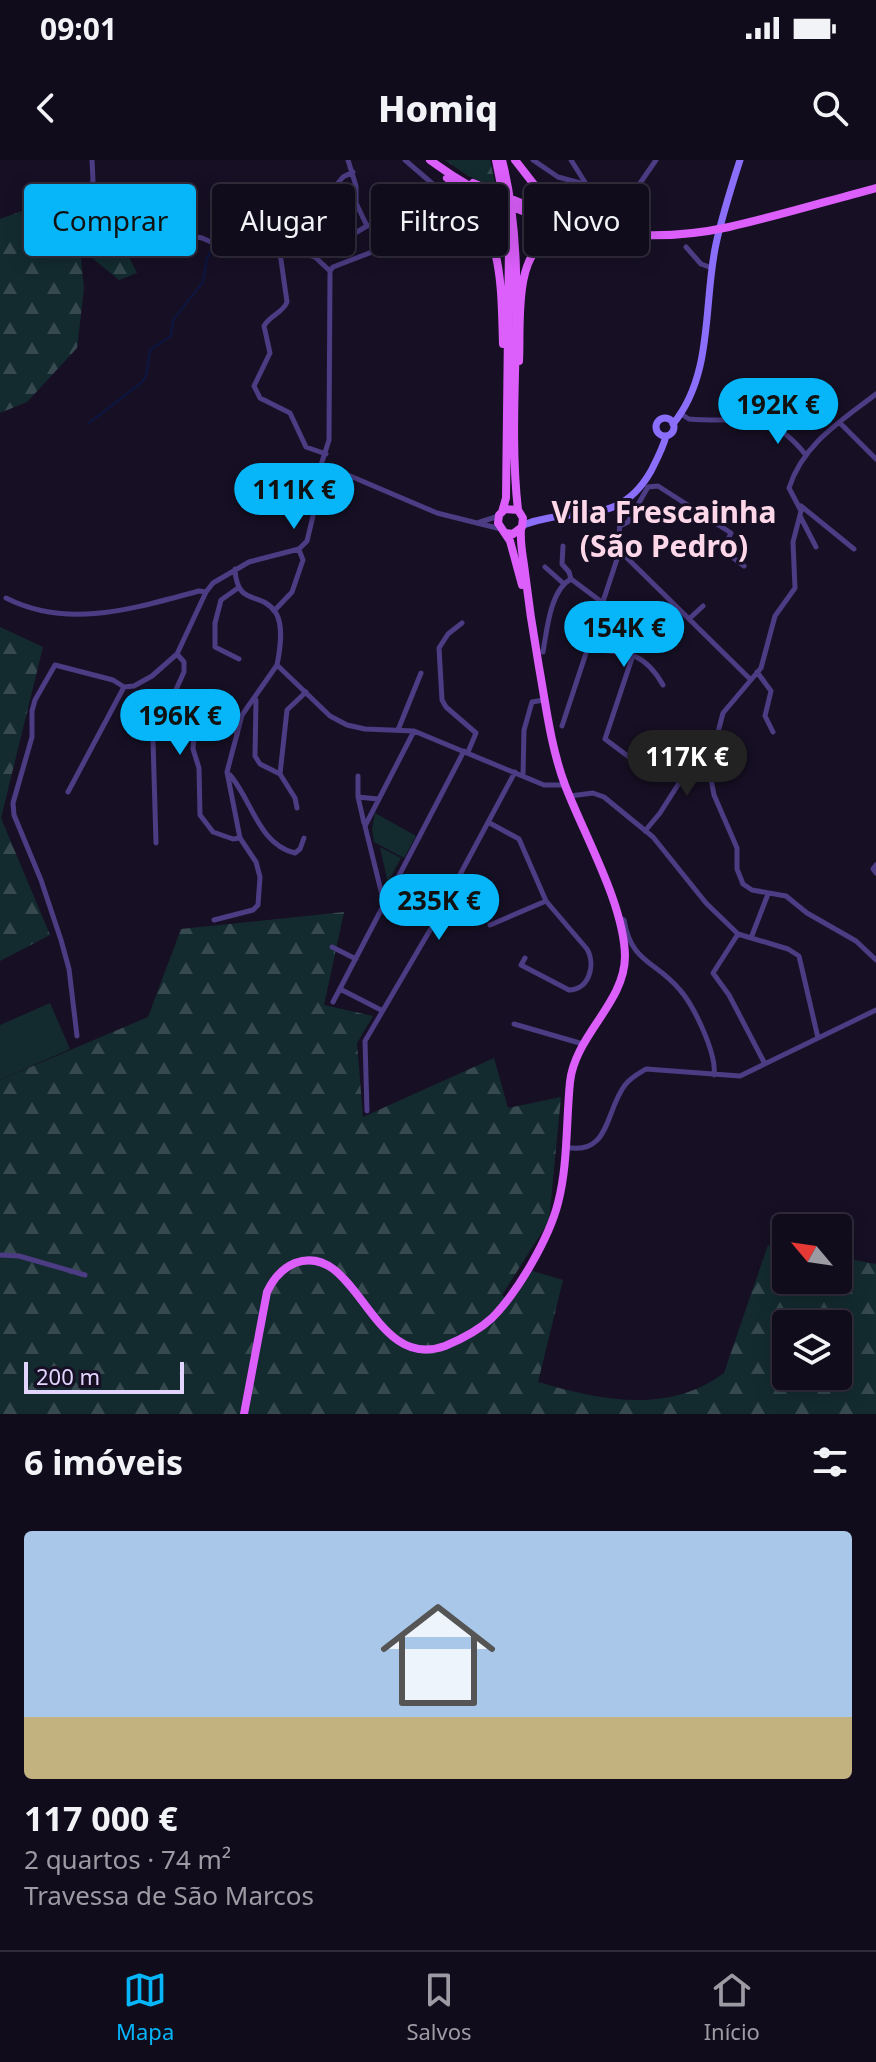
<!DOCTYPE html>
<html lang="pt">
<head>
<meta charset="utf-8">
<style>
  :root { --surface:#110c1c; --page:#1e1a29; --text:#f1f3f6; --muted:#9c9ba3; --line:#302c3b; --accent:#06b6f9 }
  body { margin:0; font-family:"Noto Sans",sans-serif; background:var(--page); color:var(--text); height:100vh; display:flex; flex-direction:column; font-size:30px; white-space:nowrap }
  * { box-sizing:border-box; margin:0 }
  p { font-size:26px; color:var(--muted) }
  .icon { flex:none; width:44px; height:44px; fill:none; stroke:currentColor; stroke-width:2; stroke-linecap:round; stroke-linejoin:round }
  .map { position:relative; height:1254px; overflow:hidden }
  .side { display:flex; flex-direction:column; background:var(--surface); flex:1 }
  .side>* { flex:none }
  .hud { position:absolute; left:24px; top:24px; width:828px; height:72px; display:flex; gap:16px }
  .needle { width:52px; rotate:299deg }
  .tools { position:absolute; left:772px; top:1054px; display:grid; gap:16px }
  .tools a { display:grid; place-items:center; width:80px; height:80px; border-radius:8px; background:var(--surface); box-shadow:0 4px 20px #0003,0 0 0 2px var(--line); font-size:40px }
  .scale { position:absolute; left:24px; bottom:20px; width:160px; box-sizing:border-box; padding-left:8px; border:4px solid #e1d5fe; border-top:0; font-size:22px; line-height:28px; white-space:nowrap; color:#e1d5fe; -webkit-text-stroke:6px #171025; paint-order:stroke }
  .price { position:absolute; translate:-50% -68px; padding:0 18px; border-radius:28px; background:var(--accent); color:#111; font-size:26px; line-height:52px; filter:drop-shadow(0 2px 4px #0008) }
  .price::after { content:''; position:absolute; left:50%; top:48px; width:24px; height:18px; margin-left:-12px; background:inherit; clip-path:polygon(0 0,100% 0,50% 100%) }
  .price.on { background:#222; color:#fff }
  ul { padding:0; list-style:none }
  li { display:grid; align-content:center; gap:16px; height:424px; padding:0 24px }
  li span { display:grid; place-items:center; height:248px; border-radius:8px; color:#555 }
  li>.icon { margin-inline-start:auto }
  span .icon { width:144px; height:144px; fill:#fffc; stroke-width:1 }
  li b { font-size:34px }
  h2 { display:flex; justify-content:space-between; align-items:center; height:96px; padding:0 24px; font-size:34px }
  .tag { padding:0 28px; border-radius:8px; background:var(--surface); box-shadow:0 4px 20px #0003,0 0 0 2px var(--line); font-size:28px; line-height:72px }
  .tag.on { background:var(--accent); color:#111 }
  .status { display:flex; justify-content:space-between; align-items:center; height:56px; padding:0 40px; background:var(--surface); direction:ltr }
  .status svg { height:22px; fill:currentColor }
  header { display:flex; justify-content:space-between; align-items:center; height:104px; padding:0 24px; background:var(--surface); font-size:36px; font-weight:800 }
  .menu { display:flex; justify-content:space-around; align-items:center; height:112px; border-top:2px solid var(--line); background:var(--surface); font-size:22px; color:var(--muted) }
  .menu a { display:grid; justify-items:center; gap:4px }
  .menu .on { color:var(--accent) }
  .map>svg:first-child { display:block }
  .forest { fill:url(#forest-firs); fill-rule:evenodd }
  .park { fill:#132b2f }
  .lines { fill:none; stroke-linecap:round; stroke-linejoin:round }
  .stream { stroke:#0b1643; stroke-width:2 }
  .street { stroke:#4b3c83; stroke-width:5 }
  .secondary { stroke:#8b6ffb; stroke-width:7 }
  .primary { stroke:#dc5ffb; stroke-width:8 }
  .labels { text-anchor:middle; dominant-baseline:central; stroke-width:6; stroke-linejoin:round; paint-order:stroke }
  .quarter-label { font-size:30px; font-weight:bold; fill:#fed7e9; stroke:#171025 }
</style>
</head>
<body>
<div class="status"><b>09:01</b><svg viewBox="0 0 49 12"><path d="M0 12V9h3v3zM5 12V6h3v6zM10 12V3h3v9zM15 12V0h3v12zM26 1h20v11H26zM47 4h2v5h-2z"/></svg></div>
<header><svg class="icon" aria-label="back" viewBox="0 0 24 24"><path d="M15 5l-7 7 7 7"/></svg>Homiq<svg class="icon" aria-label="search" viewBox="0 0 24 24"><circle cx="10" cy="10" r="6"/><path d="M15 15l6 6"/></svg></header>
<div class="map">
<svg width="876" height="1254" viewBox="0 0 876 1254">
  <defs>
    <pattern id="forest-firs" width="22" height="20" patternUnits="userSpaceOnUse" patternTransform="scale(2)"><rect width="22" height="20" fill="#132b2f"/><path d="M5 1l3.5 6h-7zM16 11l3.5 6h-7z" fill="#35494e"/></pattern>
  </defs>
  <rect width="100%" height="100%" fill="#171025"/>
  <path class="forest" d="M445,0H490L496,28L468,16Z
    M74,32L99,37L137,113L119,120L80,88L84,129L77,188L27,242L0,253V59Z
    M0,467L43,487L1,658L50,775L0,801Z
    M344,752L324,845L373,856L357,883L363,957L494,898L508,948L561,937L549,1061L502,1135L509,1141L529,1110L563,1120L538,1222C602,1241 669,1254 724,1213L768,1085L786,1088V1120H838V1097L876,1104V1254H0V920L148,857L181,769ZM786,1164H838V1216H786Z"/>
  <path class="park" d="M375,653L416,676L404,698L374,682L372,669Z
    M380,687L401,698L388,722L387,719Z
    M50,843L70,889L0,920V865Z"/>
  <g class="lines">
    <path class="stream" d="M89,263L141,223L146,216L150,190L171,176L173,160L203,122L207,98L228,63L243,24"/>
    <path class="street" d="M348,0L356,26V43L367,66
      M533,0L558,17L625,35L636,29L656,0
      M571,0L586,24
      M308,32L323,41L343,17L353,12
      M686,87L701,104L712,108
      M280,93L287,142C283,153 270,155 264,166L270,193L254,226L260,238L290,253L306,287L326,294
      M315,97L367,66L397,58L411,77
      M330,111L333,107L411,77L433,63L460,55L456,44L405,0
      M876,234C841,261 803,284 789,328L801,351L793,382L795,428L775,456L761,508L723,553L711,599V619L714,635L737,688V709L743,724L752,730L786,736L807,753L856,781L876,800
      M681,254L689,259C741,264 769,248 805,294
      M840,263L876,299
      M322,304L437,353L501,369
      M801,346L854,389
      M800,356L816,387
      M480,362L499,356
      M620,366L628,362L648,327L658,326L731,373L723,390L744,406
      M563,386L562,404L569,412L571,419L603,443
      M619,393L625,396L750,519
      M545,407L563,423
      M235,409C237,448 261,430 276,453C284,467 280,490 277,505L330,556L347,565L365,569L414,571L544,625H565
      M238,428L221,440L215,463V487L239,499
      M6,438C69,470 135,448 199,431L206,432
      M274,451L292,432L303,400L299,390
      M689,459L703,446
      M462,463L448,474L439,488L442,540L446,547L476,573L468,592
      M588,489C626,493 643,490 663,525
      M543,492C547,470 550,430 571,419
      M757,512L771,531L765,556L773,572
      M256,540L255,596L260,604L280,614L295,638L297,648
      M562,566L619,393L620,345
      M398,570L421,513
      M237,575L231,553L207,550L194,574L193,589L199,608L200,655L213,672L233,679L240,678
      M629,597L605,579L633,495
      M280,614L287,550L306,532
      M230,615C252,640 258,684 295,693L300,689L304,678
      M358,616V637
      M523,616L524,570L532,542L544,540
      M68,632L124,527
      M570,636L593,633L604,637L653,677L706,743L738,774L788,789L799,796L818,878
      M488,662L519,679L546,741L587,789C596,805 589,830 569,830L521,805L525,798
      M364,663L358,637L378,639
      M645,671L660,653L688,609L713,591
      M156,683L153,580L184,512V502L177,494
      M876,705L873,709L876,713
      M384,743L365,666L414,571
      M620,758L624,760C631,803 656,801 680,830C694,846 717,894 714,915
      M214,760L253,750L258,745L260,717L256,702L240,678L227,612L242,555L277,505
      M490,765L546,741
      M738,774L713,813L729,835L765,904
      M751,778L768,734
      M332,787L356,799
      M340,829L381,850
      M333,842L464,591
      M514,864L583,884
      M77,876L69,809L61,780L41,720L14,655L13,643L32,577V551L35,540L55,505L113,520L124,527L134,526L152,516L177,494L206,432L213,423L249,402L299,389L307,381L313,356L312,333L329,280L330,111L315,97L302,93H280L261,85L220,86L202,78L170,72L133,50L87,32L93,21L92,0
      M367,951L365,881L433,765L515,612
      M565,987C610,997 605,951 625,925C631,917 638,914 646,909L740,916L876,850
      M0,1095L19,1096L85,1115"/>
    <path class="secondary" d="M656 267a9 9 0 1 1 18 0a9 9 0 1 1-18 0Z
      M673,264C714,214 703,143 716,84C722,56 731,28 740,0
      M523,365C575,345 618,369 651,311C657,299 663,288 666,276"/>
    <path class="primary" d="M430,0C516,64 624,90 729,67C778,56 827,41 876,28
      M496,0L507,56L509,85L506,338L502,352
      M502,0C531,113 505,235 518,350
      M515,0L543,36L562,50L594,66
      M447,18C503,64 501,117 503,184
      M473,23L545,53
      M519,201C521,167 513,94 550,79C564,73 584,75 599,76
      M505,373L513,374L522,367L523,358L518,350L505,349L499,355L498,363L510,381L522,425
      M244,1254L267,1132C273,1119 281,1109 295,1103C358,1080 371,1213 445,1186C462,1179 479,1170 492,1158C518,1132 549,1078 558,1043C568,1005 566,962 570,922C575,875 625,843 625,796C624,744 584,675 565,625C551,588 546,546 539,507C533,473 528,439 524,405C522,393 520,381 521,369"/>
  </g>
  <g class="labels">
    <g class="quarter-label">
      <text x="664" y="351">Vila Frescainha<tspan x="664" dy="34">(São Pedro)</tspan></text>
    </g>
  </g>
</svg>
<div class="tools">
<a><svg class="needle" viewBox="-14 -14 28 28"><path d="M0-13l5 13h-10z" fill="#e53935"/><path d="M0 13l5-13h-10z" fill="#9c9ba3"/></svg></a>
<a><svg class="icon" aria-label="layers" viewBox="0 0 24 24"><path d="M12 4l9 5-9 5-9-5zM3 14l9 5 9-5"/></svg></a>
</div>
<div class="scale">200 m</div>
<b class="price" style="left:778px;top:286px">192K €</b>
<b class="price" style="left:294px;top:371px">111K €</b>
<b class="price" style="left:624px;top:509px">154K €</b>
<b class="price" style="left:180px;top:597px">196K €</b>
<b class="price on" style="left:687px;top:638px">117K €</b>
<b class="price" style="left:439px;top:782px">235K €</b>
<div class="hud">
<a class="tag on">Comprar</a>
<a class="tag">Alugar</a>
<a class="tag">Filtros</a>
<a class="tag">Novo</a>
</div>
</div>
<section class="side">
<h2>6 imóveis<svg class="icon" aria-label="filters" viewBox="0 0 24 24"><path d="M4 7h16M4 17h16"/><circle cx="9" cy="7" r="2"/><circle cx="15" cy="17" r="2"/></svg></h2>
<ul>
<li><span style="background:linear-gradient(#a9c7e8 75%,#c2b280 0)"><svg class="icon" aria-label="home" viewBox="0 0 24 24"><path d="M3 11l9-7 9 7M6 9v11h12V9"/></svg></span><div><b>117 000 €</b><p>2 quartos · 74 m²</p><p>Travessa de São Marcos</p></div></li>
</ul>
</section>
<nav class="menu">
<a class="on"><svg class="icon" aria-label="map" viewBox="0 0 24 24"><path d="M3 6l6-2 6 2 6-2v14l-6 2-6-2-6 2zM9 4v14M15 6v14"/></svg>Mapa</a>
<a><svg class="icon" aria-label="saved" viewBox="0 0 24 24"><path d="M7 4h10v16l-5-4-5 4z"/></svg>Salvos</a>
<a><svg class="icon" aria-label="home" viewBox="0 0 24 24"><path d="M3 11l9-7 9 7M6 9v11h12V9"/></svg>Início</a>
</nav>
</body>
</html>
